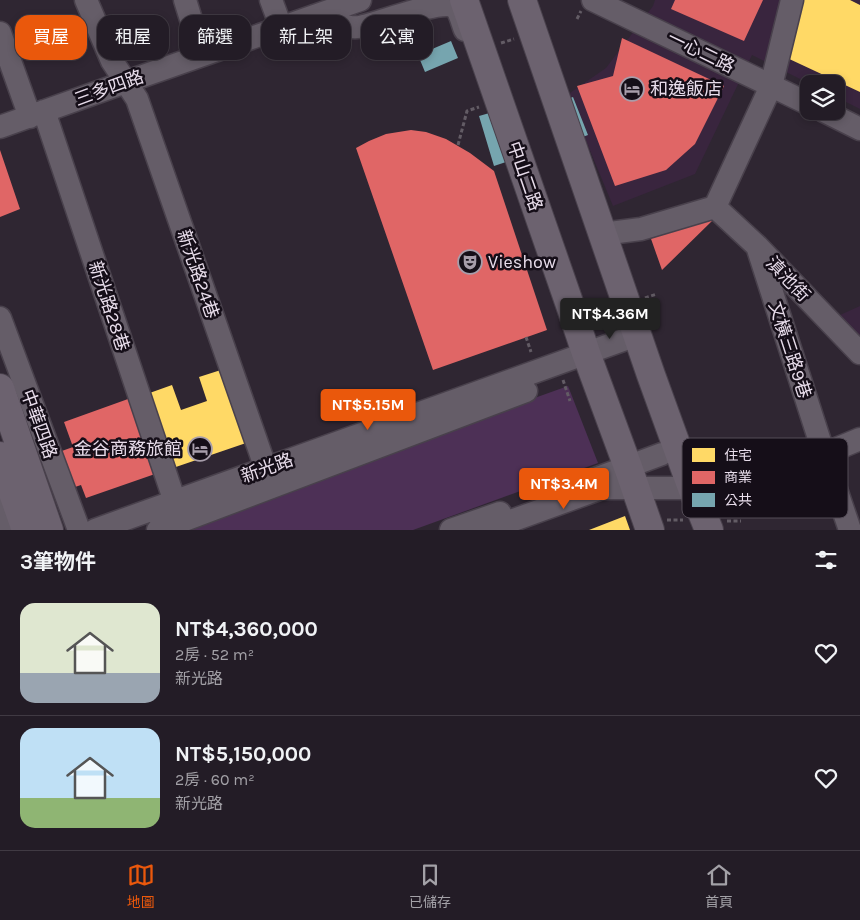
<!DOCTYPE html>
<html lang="zh-TW">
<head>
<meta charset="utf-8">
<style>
  :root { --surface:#231c26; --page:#2f2932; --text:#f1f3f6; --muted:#a3a1a7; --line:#403a43; --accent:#ea580c }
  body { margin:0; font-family:Karla,"Noto Sans TC",sans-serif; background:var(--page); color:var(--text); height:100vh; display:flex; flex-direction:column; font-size:19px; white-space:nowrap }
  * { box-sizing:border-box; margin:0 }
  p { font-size:16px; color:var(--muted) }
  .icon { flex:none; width:28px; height:28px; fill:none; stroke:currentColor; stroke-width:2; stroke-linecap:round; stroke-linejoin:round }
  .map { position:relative; height:530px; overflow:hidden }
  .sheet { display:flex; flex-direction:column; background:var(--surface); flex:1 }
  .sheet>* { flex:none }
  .top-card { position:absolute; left:15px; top:15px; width:500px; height:45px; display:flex; gap:10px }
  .tools { position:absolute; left:800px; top:75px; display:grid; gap:10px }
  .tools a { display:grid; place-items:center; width:45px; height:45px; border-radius:10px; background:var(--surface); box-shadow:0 2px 8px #0003,0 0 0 1px var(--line); font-size:25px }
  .price { position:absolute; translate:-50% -42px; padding:0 11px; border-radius:5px; background:var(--accent); color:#fff; font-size:16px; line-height:32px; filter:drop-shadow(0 1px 2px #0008) }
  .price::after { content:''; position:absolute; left:50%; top:30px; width:15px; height:11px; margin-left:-8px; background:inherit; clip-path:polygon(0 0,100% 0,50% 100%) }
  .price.on { background:#222; color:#fff }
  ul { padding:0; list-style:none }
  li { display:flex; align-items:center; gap:15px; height:125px; padding:0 20px }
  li+li { border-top:1px solid var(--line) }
  li span { display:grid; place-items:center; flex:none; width:140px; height:100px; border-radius:15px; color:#555 }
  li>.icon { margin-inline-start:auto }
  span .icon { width:60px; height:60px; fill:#fffc; stroke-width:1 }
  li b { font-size:21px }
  h2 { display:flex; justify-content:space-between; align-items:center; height:60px; padding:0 20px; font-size:21px }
  .tag { padding:0 18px; border-radius:15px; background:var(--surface); box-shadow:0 2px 8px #0003,0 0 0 1px var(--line); font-size:18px; line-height:45px }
  .tag.on { background:var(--accent); color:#fff }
  .tabs { display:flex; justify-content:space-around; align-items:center; height:70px; border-top:1px solid var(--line); background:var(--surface); font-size:14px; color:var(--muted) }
  .tabs a { display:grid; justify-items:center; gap:2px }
  .tabs .on { color:var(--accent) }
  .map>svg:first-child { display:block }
  .built { fill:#39253e }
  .green { fill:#4d3056 }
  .homes { fill:#ffd966 }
  .shops { fill:#e06666 }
  .public { fill:#76a5af }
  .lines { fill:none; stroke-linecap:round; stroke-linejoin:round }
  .minor-casing { stroke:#49414c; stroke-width:25 }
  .major-casing { stroke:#49414c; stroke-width:30 }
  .path { stroke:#635c65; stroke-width:3; stroke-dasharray:4 2.5; stroke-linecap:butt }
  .minor { stroke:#655d68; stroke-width:22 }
  .major { stroke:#6c626f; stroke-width:28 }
  .labels { text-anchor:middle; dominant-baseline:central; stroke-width:5; stroke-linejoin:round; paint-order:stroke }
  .street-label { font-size:18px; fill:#e8ddeb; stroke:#150e18 }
  .poi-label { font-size:18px; fill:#e8ddeb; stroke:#150e18; text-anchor:start }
  .key { fill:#150e18; stroke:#544c57; stroke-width:1 }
  .key-label { font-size:14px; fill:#e8ddeb }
</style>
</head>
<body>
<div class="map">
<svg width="860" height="530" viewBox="0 0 860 530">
  <rect width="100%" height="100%" fill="#2f2632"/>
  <path class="built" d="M655,0H860V109L836,97V84H810L752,55L695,174L613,206L567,95L606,68L653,6Z
    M860,306V337L840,315Z"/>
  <path class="green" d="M568,386L598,463L413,530H167Z"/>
  <path class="homes" d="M793,0H850L860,5V92L770,50Z
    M224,369L249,442L170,469L144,395L172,385L181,410L207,401L199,377Z
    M625,516L630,530H589Z"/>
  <path class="shops" d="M675,0H763L744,41L671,9Z
    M622,38L724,86L695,144L666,170L615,186L577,86L613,76Z
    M411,130L426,132L446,139L470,153L494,171L547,330L433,370L356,148L369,141L386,134Z
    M0,150L20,209L0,217Z
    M704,215L713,220L662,270L650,236Z
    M128,399L155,474L86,498L81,485L72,488L59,452L73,447L64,422Z"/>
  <path class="public" d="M451,41L458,58L425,72L418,55Z
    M573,97L588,135L577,139L562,101Z
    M493,112L509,161L494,166L479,116Z"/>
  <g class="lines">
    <g class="minor-casing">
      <path id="minor" d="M86,0L112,61L137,99L266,469
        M185,0L202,55
        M271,0L281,27
        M593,0L809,104
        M314,16C326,20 346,29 359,27C380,23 436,0 454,6C460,11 462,23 465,30
        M0,33L30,117
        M44,111L175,502
        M824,111L860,129
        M0,127L140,77L360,0
        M715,207L757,246L860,353
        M602,234L641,229L715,207L771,86L792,0
        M757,246L824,454L850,530
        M0,318L79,530
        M584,483L662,454
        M0,506L8,530
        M95,530L637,335
        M158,530L526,391
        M451,530L500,513
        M486,530L602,488H692L721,486L732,484L824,454L860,439"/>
    </g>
    <g class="major-casing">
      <path id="major" d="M464,0L571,308L586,353L628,467L650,530
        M522,0L651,375L692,488L709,530
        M0,388L49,530
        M0,456L26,530"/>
    </g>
    <path class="path" d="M577,19L581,11
      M501,43L514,39
      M458,145L467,111L479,107
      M645,298L657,294
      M596,316L609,311
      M526,337L531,352
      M563,380L570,401
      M667,520H683
      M727,521H741"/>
    <use href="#minor" class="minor"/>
    <use href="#major" class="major"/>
  </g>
  <defs>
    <g id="hotel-ring" transform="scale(1.25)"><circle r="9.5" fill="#150e18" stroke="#a79daa" stroke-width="1.5"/><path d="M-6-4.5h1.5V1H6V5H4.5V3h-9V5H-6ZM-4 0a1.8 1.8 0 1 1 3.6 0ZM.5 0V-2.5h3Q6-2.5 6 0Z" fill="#a79daa"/></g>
    <g id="theatre-ring" transform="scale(1.25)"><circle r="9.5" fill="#150e18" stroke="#a79daa" stroke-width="1.5"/><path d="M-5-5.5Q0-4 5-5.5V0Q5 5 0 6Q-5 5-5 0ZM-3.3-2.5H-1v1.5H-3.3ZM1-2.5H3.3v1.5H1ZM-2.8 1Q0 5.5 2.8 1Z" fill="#a79daa"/></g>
  </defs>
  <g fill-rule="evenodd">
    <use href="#hotel-ring" x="632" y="89"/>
    <use href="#theatre-ring" x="470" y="262"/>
    <use href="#hotel-ring" x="200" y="449"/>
  </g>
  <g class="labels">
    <g class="street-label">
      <text transform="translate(701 52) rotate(26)">一心二路</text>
      <text transform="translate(109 88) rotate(-20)">三多四路</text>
      <text transform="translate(525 176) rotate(71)">中山二路</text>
      <text transform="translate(198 274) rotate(71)">新光路24巷</text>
      <text transform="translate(788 279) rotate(46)">滇池街</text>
      <text transform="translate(109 306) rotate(72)">新光路28巷</text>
      <text transform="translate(790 350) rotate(72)">文橫三路9巷</text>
      <text transform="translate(39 424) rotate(70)">中華四路</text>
      <text transform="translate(267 468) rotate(-20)">新光路</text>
    </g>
    <g class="poi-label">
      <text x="650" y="89">和逸飯店</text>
      <text x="488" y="262">Vieshow</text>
      <text x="182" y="449" text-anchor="end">金谷商務旅館</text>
    </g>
  </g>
  <rect x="682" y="438" width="166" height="80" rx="8" class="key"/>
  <rect x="692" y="448" width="23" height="14" fill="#ffd966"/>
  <rect x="692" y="471" width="23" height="13" fill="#e06666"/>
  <rect x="692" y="493" width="23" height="14" fill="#76a5af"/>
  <g class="key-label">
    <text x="724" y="460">住宅</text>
    <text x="724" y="482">商業</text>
    <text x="724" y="505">公共</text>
  </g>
</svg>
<div class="tools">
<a><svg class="icon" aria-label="layers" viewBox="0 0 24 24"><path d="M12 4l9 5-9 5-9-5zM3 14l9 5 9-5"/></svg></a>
</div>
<b class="price on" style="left:610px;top:340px">NT$4.36M</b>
<b class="price" style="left:368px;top:431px">NT$5.15M</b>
<b class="price" style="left:564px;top:510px">NT$3.4M</b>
<div class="top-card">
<a class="tag on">買屋</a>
<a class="tag">租屋</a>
<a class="tag">篩選</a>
<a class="tag">新上架</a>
<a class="tag">公寓</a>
</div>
</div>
<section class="sheet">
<h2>3筆物件<svg class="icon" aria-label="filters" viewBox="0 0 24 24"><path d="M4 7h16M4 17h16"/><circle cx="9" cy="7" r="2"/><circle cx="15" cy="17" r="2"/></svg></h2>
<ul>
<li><span style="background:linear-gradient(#dfe7d0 70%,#9aa5b1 0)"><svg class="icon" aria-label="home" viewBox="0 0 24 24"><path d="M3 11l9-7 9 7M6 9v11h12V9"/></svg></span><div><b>NT$4,360,000</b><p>2房 · 52 m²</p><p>新光路</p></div><svg class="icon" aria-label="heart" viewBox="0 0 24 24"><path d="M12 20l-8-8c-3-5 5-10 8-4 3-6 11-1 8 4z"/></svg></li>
<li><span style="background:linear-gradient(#bfe0f5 70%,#8fb573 0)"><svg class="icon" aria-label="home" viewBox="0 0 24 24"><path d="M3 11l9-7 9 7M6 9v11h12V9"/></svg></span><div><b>NT$5,150,000</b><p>2房 · 60 m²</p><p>新光路</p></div><svg class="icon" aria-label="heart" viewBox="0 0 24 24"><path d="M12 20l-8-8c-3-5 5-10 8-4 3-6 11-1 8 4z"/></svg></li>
</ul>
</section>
<nav class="tabs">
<a class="on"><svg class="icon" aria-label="map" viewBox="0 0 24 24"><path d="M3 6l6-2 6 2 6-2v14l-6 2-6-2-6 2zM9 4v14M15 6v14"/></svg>地圖</a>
<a><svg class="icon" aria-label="saved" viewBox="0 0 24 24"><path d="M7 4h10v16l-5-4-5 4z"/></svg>已儲存</a>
<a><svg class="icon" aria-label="home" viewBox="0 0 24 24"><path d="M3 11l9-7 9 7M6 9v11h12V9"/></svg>首頁</a>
</nav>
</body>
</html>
